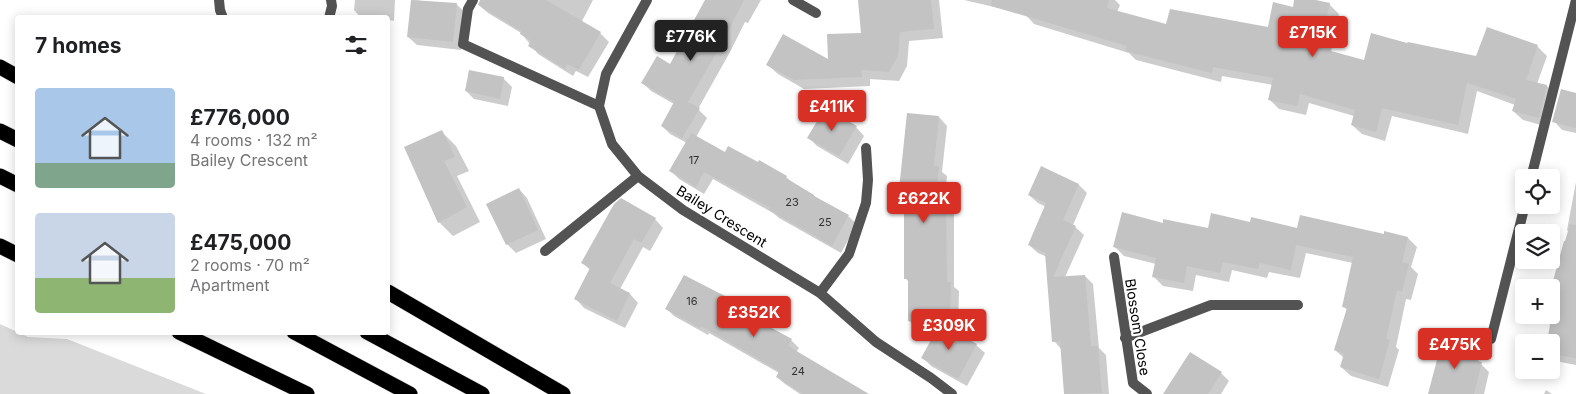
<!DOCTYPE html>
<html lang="en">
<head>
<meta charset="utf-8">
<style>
  :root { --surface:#fff; --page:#f6f6f6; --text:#202124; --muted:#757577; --accent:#d93025 }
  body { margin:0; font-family:Inter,sans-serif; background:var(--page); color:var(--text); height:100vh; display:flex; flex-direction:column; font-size:19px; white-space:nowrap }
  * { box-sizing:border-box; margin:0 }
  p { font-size:16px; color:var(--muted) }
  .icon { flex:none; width:28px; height:28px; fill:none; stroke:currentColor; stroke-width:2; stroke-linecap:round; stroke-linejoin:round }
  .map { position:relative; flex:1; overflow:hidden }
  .panel { position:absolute; left:15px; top:15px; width:375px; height:320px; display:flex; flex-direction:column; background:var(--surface); border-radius:5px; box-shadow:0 2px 12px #0003 }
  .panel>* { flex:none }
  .buttons { position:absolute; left:1515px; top:169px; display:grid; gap:10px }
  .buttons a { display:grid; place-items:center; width:45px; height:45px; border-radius:5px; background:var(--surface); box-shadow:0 2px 12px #0003; font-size:25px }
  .price { position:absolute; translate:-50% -42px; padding:0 11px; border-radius:5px; background:var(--accent); color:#fff; font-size:16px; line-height:32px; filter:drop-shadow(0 1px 2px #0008) }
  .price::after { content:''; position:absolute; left:50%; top:30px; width:15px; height:11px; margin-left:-8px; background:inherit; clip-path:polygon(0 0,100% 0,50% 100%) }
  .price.current { background:#222; color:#fff }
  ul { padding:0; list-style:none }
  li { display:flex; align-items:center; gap:15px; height:125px; padding:0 20px }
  li span { display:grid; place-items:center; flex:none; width:140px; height:100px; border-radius:5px; color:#555 }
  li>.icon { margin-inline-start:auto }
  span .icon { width:60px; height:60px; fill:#fffc; stroke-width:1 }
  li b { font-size:21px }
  h2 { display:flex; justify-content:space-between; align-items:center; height:60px; padding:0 20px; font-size:21px }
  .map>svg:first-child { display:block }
  .green { fill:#dadada }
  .shadow { fill:#0003 }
  .building { fill:#c3c3c3 }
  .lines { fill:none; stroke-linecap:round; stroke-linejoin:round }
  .motorway-casing { stroke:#dbdbdb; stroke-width:16 }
  .service { stroke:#535353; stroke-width:10 }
  .minor { stroke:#535353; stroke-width:10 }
  .motorway { stroke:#000; stroke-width:15 }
  .labels { text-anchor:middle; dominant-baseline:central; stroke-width:4.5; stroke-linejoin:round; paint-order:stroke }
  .number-label { font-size:11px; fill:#313131 }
  .street-label { font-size:14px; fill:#000; stroke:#fff }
</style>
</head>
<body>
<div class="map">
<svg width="1576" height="394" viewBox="0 0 1576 394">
  <rect width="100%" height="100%" fill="#fff"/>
  <path class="green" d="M0,324L28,337L67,339L206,394H0Z"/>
  <path class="shadow" d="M355,0H395L394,21L388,20V18H361L354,10Z
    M412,0L456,4L465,12L461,50L417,45L408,37Z
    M506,0H593L581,23L600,33L609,42L588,77L576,71L573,76L538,54L521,33L488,13L481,7Z
    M708,0H761L748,23L745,22L730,52L698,109L707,118L696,137L726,153L786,177L795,185L848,216L857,224L841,253L779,218L773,213L713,179L704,194L679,179L671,171L687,143L670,134L662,126L674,104L651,91L643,83L670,66Z
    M859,0H939L943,38L909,41L907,66L899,81L870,79V86L804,89L778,74L768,65L829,61L862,34Z
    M964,0H1115L1120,5L1117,12L1167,25L1268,28L1294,8L1296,0H1311L1329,4L1339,14L1331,52L1365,61L1408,45L1477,58L1537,46L1547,56L1537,84L1547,86L1556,96L1548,127L1523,120L1513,111L1515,105L1477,91L1468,134L1392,116L1385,141L1362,134L1352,125L1354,116L1309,103L1306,115L1279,109L1269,99L1273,85L1222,76L1221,82L1136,60L1129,53L1034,24L1025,14Z
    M503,78L512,87L508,106L474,99L466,91Z
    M1576,94V133L1562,130L1554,121Z
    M939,117L947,126L942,172L947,176L944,205H946L954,213V287L959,291L958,329H947L976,345L985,353L967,386L931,366L923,358L939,329H918L909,321V282L905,278V204L900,199Z
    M856,127L864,136L848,164L817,146L809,138Z
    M441,131L456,146L469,171L457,176L480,222L453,236L439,222Z
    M1042,168L1079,185L1087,193L1073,225L1084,235L1065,277L1085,276L1093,284L1099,348L1106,355L1109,394H1065L1061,349L1054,341L1047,257L1038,253L1029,245L1046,207L1038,203L1029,195Z
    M1576,182V365L1555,361L1551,358V342H1548L1555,299L1551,295V292L1569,232L1567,230Z
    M519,189L527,198L546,239L516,253L507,244Z
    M655,219L663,228L650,251L643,247L620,289L630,294L638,303L625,328L584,308L576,299L590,270L583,263Z
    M1251,223L1298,229L1408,238L1417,247L1411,267L1418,274L1411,300L1406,299L1396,347L1399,350L1388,387L1351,376L1341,367L1344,358L1335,350L1347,310L1343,306L1353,263L1306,253L1300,278L1269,272L1267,278L1232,270L1229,282L1196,275L1193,291L1163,286L1153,276L1156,264L1124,256L1115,247L1164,224L1209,229Z
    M684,276L762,316L769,324L768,327L791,340L799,348L796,352L856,394H800L785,384L777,377L779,373L709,333L708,335L674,316L667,309Z
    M1471,346L1480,354L1478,363L1481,364L1489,372L1484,394H1430Z
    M1221,373L1229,381L1221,394H1175Z
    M1546,390L1552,394H1544Z"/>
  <path class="building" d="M411,0L457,3L453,42L407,37Z
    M480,0H546L601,32L579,70L567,64L565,69L528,46L531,41L520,34L521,31L478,5Z
    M705,0H744L722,43L688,102L700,108L682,138L661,126L674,102L641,83L657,56L670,64Z
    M858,0H931L934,29L900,32L898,56L889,72L861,70L862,77L794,80L766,65L783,34L828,59L827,34L861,33Z
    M992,0H1109L1107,8L1166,24L1170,9L1268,27L1273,2L1293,7L1294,0H1316L1330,3L1320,48L1364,60L1371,33L1407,43L1408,42L1476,56L1487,27L1538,45L1526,80L1547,85L1539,118L1512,111L1516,99L1467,83L1458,125L1382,108L1376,132L1351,125L1355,110L1300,94L1297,106L1268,100L1273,78L1213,67L1212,73L1125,51L1127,46L991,6Z
    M469,70L504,77L500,99L465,91Z
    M1561,89L1576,93V128L1552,122Z
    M825,108L857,126L839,156L807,138Z
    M907,113L939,116L934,166H939L935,204H946L947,282H951L950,321H908V279H904V200L898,199Z
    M442,130L455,157L444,161L467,207L438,223L404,147Z
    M691,133L725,152L728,146L758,162L759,160L787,176L786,178L814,195V196L849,215L832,246L769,210L770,208L704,172L696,187L669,171Z
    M1041,166L1079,184L1063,220L1076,226L1053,277L1085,275L1091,346H1098L1102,393L1064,394L1060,341L1052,342L1045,253L1028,245L1046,203L1028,195Z
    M519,188L538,230L506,245L486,204Z
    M621,198L656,218L641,243L634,239L610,283L630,293L617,321L574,299L590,268L581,263L614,204Z
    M1122,212L1163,223V219L1208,228L1211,213L1250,222L1251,217L1297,228L1300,215L1384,234V231L1408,237L1402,262L1409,264L1402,292L1397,290L1386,339L1390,340L1379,379L1340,367L1344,354L1334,350L1347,308L1342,307L1353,257L1296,245L1291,270L1260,263L1258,269L1223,262L1220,273L1187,266L1184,283L1152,277L1156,258L1113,247Z
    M1570,224L1576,225V358L1551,354V342H1547L1555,296L1551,295V288L1564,241H1565Z
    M684,275L762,315L759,321L792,339L788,346L869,394H803L776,377L779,371L701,326L700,328L665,309Z
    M940,324L977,344L958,379L921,358Z
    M1443,337L1472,344L1468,359L1482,362L1474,394H1428Z
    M1190,352L1222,372L1208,394H1163Z"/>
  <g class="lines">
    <g class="motorway-casing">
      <path id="motorway" d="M0,67L18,77
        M0,131L18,140
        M0,176L18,185
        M0,246L18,255
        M388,292L563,394
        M179,332L307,394
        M294,332L410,394
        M367,332L482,394"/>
    </g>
    <path class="service" d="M219,0L220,10L223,18
      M329,18L332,6L331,0
      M1531,178L1576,0
      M1491,339L1525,205"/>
    <path class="minor" d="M473,0L468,9L463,44L599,106
      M647,0L606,74L599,106L612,144L638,176L683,210L820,293L876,342L931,378L952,394
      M793,0L816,13
      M545,251L638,176
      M1114,257L1133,383L1147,394
      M820,293L849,254L866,203L868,180L866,148
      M1125,338L1211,305H1298"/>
    <use href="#motorway" class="motorway"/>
  </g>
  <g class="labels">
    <g class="number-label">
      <text x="694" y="160">17</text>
      <text x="792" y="202">23</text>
      <text x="825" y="222">25</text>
      <text x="692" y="301">16</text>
      <text x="798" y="371">24</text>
    </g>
    <g class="street-label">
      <text transform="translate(722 216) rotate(32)">Bailey Crescent</text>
      <text transform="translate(1138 327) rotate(81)">Blossom Close</text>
    </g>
  </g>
</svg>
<div class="buttons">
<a><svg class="icon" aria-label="locate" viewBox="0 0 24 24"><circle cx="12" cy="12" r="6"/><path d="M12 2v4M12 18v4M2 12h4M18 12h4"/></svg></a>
<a><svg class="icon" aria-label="layers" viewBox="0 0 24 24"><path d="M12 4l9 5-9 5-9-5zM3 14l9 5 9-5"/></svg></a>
<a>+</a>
<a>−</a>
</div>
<b class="price" style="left:1313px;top:58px">£715K</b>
<b class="price current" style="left:691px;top:62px">£776K</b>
<b class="price" style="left:832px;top:132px">£411K</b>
<b class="price" style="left:924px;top:224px">£622K</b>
<b class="price" style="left:754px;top:338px">£352K</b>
<b class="price" style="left:949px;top:351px">£309K</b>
<b class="price" style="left:1455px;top:370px">£475K</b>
<section class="panel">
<h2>7 homes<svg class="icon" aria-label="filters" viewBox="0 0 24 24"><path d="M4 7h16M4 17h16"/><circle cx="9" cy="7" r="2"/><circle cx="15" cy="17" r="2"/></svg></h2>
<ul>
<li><span style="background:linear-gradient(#a9c7e8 75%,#7fa58c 0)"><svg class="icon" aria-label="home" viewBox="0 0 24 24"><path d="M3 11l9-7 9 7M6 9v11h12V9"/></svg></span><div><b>£776,000</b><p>4 rooms · 132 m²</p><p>Bailey Crescent</p></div></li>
<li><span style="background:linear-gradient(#c9d6e8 65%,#8fb573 0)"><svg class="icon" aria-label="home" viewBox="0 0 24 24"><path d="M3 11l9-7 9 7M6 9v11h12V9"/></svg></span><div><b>£475,000</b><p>2 rooms · 70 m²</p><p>Apartment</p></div></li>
</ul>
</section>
</div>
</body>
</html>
